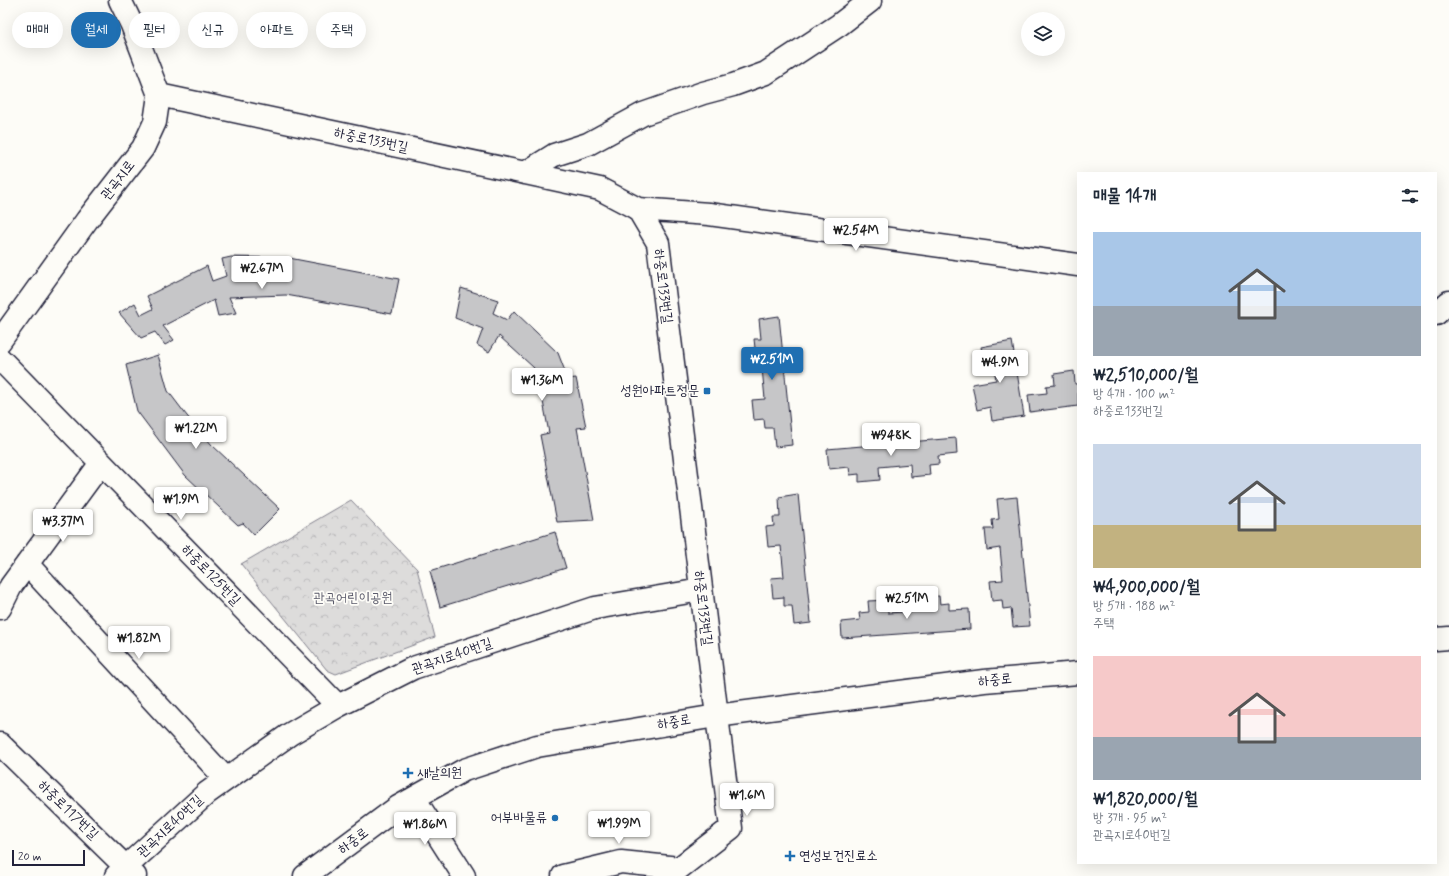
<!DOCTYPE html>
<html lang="ko">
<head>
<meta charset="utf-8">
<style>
  :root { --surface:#fff; --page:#f2f2f3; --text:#1f2937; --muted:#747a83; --accent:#1f6fb2 }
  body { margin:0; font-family:Mynerve,"Poor Story",sans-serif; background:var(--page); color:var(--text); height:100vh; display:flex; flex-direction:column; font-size:15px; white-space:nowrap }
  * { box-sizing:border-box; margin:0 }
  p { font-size:13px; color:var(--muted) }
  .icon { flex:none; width:22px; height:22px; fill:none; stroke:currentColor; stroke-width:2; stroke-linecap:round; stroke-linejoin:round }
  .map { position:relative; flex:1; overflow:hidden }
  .side { position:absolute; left:1077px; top:172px; width:360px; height:692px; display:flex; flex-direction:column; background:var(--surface); border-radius:0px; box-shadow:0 4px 16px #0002 }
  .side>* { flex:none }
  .hud { position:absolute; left:12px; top:12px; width:380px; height:36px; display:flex; gap:8px }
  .fabs { position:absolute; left:1021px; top:12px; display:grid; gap:8px }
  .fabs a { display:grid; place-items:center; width:44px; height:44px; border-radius:50%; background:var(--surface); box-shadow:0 4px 16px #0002; font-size:20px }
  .scale { position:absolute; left:12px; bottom:10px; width:73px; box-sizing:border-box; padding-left:4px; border:2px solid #22223b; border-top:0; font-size:11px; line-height:14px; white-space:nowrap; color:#22223b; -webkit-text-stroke:3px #fdfcf7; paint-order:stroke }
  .price { position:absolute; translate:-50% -34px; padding:0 9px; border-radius:4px; background:#fff; color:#222; font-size:13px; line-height:26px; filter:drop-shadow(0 1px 2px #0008) }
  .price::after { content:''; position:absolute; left:50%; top:24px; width:12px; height:9px; margin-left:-6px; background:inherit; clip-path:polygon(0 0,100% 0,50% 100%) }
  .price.selected { background:var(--accent); color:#fff }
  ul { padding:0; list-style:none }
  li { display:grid; align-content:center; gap:8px; height:212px; padding:0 16px }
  li span { display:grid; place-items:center; height:124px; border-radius:0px; color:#555 }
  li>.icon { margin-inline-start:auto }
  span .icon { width:72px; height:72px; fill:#fffc; stroke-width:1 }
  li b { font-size:17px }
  h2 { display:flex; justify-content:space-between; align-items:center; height:48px; padding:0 16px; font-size:17px }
  .pill { padding:0 14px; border-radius:18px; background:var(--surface); box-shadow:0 4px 16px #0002; font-size:14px; line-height:36px }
  .pill.selected { background:var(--accent); color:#fff }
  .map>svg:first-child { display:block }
  .forest { fill:url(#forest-crowns); stroke:#807f8b }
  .building { fill:#c6c6c8; stroke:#22223b }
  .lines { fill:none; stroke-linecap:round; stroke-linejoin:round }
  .minor-casing { stroke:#22223b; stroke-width:25 }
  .minor { stroke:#fdfcf7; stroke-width:22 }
  .poi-dot { fill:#1f6fb2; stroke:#fdfcf7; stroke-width:1.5 }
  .labels { text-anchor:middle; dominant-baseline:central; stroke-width:3.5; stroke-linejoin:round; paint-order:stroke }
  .street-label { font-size:14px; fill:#22223b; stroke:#fdfcf7 }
  .poi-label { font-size:14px; fill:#22223b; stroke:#fdfcf7; text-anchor:end }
  .park-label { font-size:14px; fill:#5a5a6b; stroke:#fdfcf7 }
</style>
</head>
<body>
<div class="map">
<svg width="1449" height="876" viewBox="0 0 1449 876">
  <defs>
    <pattern id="forest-crowns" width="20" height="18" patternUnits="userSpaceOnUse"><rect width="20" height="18" fill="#dddcdb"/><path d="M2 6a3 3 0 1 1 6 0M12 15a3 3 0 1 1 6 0" fill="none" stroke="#bdbcbd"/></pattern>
  </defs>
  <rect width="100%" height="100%" fill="#fdfcf7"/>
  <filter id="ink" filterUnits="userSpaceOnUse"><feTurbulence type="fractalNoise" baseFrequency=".025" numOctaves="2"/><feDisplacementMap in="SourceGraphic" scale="8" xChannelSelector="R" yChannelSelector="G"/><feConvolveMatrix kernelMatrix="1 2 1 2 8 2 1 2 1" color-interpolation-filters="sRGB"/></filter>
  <g filter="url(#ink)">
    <path class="forest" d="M351,500L417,569L435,637L336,674L327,670L241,564Z"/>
    <path class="building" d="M231,257L289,258L399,279L392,314L286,295L229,297L236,313L218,316L214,300L163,326L174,340L165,345L155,332L141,338L119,313L135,303L141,315L153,309L147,296L207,266L212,281L226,276L222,259Z
      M461,288L498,300L493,313L507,320L514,311L558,353L568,379L576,378L586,427L577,428L594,520L557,522L540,435L549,433L541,391L536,393L532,383L534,368L499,336L489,352L477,345L483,329L455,318Z
      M779,316L792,445L775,447L773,428H765L764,419L754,420L752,400L765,399L762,368L749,369L747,349L755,348L754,339H761L759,319Z
      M1012,341L1024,416L992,421L990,407L977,410L972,384L996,380L994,367L985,368L981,347Z
      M158,355L168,391L187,416L212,445L280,509L254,535L243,523L238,525L185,475L137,411L126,365Z
      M1074,371L1075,384H1078V406L1030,412L1028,395L1047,393L1046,386L1055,385L1054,374Z
      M956,438L957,454L938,456L939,464L929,465L930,475L911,477L910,464L879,467L880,480L859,482V474L850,475L849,467L829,469L827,449Z
      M798,494L811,623L794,625L792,606H784V597L773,598L771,578L784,577L781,546L768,547L766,527L774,526L773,517H780L779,497Z
      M1017,497L1030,626L1013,627L1011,608L1003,609L1002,600L992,601L990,581L1003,580L1000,548L987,550L985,529H993L992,520L999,519L997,499Z
      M555,532L566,568L440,607L430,571Z
      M939,596L940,604L949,603V610L969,609L970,629L842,638L841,622L860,620L859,613L869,612L868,601L888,600V613L920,611L919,597Z"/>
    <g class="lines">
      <g class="minor-casing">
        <path id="minor" d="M159,95L600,189L638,209L658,243L731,828L669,876
          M525,173L554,155L588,144L643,114L703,93L733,85L766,73L839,25L870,1
          M638,209L709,214L1078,265
          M1436,314L1449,302
          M0,341L87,220L143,148L155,122L159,95L132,25L120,0
          M0,359L338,706
          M27,564L226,779
          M0,608L11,586L101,463
          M1436,639L1449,638
          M0,744L135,876
          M414,798L464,876
          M116,876L207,793L290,734L338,706L413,668L595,608L701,590
          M305,876L398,807L464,770L537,746L716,716L984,681L1078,673
          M563,876L621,862L679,868"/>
      </g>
      <use href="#minor" class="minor"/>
    </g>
  </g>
  <g class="poi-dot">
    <rect x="703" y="387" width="8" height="8" rx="2"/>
    <path d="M406 767h4v4h4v4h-4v4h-4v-4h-4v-4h4z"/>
    <circle cx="555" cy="818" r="4"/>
    <path d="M788 850h4v4h4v4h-4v4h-4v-4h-4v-4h4z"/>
  </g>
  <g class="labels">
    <g class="street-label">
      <text transform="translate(371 140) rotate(12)">하중로133번길</text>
      <text transform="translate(118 180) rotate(-52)">관곡지로</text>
      <text transform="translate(663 286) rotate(83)">하중로133번길</text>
      <text transform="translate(211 575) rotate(46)">하중로125번길</text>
      <text transform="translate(703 608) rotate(83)">하중로133번길</text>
      <text transform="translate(452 656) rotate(-19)">관곡지로40번길</text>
      <text transform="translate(995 680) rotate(-6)">하중로</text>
      <text transform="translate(674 722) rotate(-10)">하중로</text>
      <text transform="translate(68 810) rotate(44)">하중로117번길</text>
      <text transform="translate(170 826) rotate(-43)">관곡지로40번길</text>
      <text transform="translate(353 841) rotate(-37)">하중로</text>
    </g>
    <g class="poi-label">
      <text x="699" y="391">성원아파트정문</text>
      <text x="417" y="773" text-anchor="start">새날의원</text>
      <text x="547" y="818">어부바물류</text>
      <text x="799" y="856" text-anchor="start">연성보건진료소</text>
    </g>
    <g class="park-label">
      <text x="353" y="598">관곡어린이공원</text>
    </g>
  </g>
</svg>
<div class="fabs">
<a><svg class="icon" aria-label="layers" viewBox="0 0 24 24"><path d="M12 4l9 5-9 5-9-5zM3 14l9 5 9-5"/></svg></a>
</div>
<div class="scale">20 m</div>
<b class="price" style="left:856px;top:252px">₩2.54M</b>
<b class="price" style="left:262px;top:290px">₩2.67M</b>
<b class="price selected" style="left:772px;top:381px">₩2.51M</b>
<b class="price" style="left:1000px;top:384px">₩4.9M</b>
<b class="price" style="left:542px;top:402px">₩1.36M</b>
<b class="price" style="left:196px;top:450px">₩1.22M</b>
<b class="price" style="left:891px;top:457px">₩948K</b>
<b class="price" style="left:181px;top:521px">₩1.9M</b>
<b class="price" style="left:63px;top:543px">₩3.37M</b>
<b class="price" style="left:907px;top:620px">₩2.51M</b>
<b class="price" style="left:139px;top:660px">₩1.82M</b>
<b class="price" style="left:747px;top:817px">₩1.6M</b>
<b class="price" style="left:619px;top:845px">₩1.99M</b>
<b class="price" style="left:425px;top:846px">₩1.86M</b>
<div class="hud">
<a class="pill">매매</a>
<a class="pill selected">월세</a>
<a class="pill">필터</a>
<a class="pill">신규</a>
<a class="pill">아파트</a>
<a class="pill">주택</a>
</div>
<section class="side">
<h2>매물 14개<svg class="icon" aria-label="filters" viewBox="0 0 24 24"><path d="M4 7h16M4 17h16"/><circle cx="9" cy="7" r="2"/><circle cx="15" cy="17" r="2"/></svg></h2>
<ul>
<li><span style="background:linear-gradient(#a9c7e8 60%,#9aa5b1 0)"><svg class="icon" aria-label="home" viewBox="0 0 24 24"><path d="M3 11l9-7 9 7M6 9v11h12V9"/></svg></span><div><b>₩2,510,000/월</b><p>방 4개 · 100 m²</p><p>하중로133번길</p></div></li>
<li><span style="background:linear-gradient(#c9d6e8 65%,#c2b280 0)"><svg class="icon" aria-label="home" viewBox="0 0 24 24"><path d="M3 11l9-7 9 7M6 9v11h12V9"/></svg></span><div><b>₩4,900,000/월</b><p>방 5개 · 188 m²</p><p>주택</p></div></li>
<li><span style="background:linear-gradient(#f6c9c9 65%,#9aa5b1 0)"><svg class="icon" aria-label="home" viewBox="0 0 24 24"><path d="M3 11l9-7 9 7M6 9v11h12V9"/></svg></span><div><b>₩1,820,000/월</b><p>방 3개 · 95 m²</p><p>관곡지로40번길</p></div></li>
</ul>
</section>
</div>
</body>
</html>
